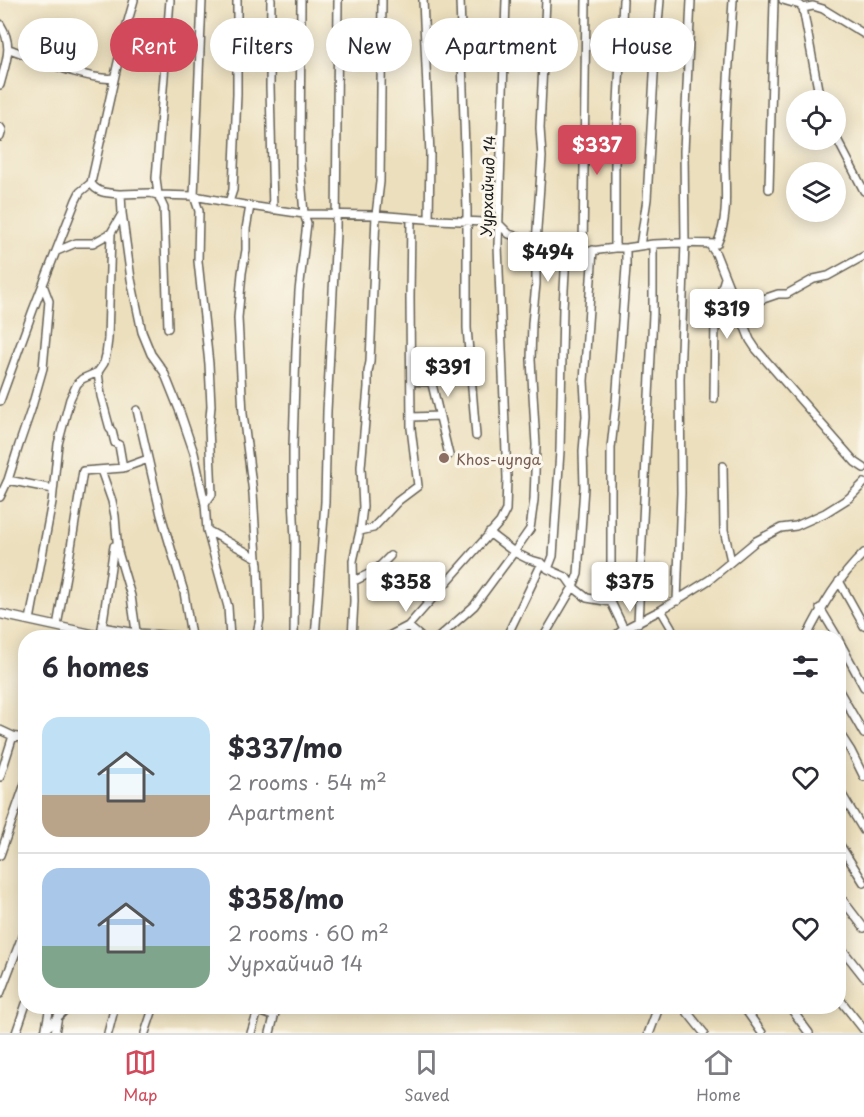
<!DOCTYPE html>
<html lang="en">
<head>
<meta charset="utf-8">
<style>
  :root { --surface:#fff; --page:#f2f2f3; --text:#2b2b33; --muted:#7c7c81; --line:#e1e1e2; --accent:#d1495b }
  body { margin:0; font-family:"Playpen Sans",sans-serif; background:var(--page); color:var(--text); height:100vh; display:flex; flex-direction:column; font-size:22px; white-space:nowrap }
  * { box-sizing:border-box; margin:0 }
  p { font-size:20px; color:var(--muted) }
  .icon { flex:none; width:33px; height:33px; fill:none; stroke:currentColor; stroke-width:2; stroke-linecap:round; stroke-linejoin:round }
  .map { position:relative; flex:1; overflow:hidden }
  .details { position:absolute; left:18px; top:630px; width:828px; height:384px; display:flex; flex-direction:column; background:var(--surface); border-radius:24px; box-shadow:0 3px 15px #0003 }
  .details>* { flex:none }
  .hud { position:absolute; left:18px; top:18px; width:828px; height:54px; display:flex; gap:12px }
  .controls { position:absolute; left:786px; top:90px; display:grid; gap:12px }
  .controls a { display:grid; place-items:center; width:60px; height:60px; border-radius:50%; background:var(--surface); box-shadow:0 3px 15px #0003; font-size:30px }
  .price { position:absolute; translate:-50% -51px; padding:0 14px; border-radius:6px; background:#fff; color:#222; font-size:20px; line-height:39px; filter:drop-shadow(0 2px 3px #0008) }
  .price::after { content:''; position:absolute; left:50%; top:36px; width:18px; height:14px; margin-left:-9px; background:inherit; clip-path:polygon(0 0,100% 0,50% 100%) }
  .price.selected { background:var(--accent); color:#fff }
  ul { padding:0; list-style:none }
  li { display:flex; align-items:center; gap:18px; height:150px; padding:0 24px }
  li+li { border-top:2px solid var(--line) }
  li span { display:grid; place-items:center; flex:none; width:168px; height:120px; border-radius:18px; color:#555 }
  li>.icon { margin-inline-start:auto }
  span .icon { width:72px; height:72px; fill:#fffc; stroke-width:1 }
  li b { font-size:26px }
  h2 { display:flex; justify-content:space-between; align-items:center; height:72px; padding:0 24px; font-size:26px }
  .tag { padding:0 21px; border-radius:27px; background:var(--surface); box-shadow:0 3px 15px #0003; font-size:21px; line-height:54px }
  .tag.selected { background:var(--accent); color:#fff }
  .menu { display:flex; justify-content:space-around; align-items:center; height:84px; border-top:2px solid var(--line); background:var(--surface); font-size:16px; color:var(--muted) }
  .menu a { display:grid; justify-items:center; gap:3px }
  .menu .selected { color:var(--accent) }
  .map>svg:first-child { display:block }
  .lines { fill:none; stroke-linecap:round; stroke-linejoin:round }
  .minor-casing { stroke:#656054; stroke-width:10 }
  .major-casing { stroke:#656054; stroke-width:11 }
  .minor { stroke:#fff; stroke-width:7 }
  .major { stroke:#fff; stroke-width:8 }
  .education-dot { fill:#8d6e63; stroke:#fbf7ec; stroke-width:2 }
  .labels { text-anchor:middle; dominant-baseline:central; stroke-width:6; stroke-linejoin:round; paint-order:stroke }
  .street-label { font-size:15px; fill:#1c1c1c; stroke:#fbf7ec }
  .education-label { font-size:15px; fill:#785e54; stroke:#fbf7ec; text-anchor:start }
</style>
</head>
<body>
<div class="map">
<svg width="864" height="1033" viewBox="0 0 864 1033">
  <rect width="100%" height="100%" fill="#fbf7ec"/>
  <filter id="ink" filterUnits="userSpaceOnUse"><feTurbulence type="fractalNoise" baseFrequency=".0167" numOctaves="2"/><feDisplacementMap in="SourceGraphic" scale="12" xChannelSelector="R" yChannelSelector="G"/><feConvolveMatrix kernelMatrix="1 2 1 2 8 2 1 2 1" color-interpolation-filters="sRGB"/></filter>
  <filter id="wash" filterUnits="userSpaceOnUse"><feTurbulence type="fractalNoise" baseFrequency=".008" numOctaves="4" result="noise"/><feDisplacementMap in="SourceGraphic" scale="24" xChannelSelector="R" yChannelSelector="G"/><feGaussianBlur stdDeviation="1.35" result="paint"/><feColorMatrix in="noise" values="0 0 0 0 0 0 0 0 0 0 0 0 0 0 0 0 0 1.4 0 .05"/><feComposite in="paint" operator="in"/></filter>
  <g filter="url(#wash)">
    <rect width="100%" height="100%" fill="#ecdfbd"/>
  </g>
  <g filter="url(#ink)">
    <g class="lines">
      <g class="minor-casing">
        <path id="minor" d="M134,0L124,35L91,183C97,194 110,193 121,194L122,213L131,279L142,332L151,354L164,372L180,412L194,453L205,504
          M202,0L194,196L199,211L198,261L209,364L211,406L209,428L212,494L205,504L207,530L257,558
          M271,0L270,86L273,210
          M423,0L430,154L429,220
          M460,0L467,210V328L476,436
          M586,0L583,252L615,248H626L653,244L680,243L717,244C729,218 725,190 725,162C725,108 730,54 733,0
          M783,0L800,5L803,8L820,100
          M803,8L813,6L823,9L864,34
          M0,24C14,46 6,61 0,85
          M9,49C33,57 91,82 114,78
          M0,127L2,130L0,137
          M836,137L864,191
          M769,189L774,0
          M121,194L150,193L158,195L194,196L250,206L304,214L376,215L438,220L484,222L500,225L509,234L536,243
          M229,202L233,190L237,94V0
          M250,206L246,229V250L242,273L238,318L243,414L253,493L257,558L258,565L260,619L256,638
          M709,244L716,254L750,340L756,349L855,462L864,468
          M640,246L647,199L655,58L660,0
          M615,248V164L623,0
          M57,251L76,243H93L111,233
          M536,251L566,254L583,252
          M737,308L778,294H787L814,279L828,276L864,256
          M168,328L164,208L158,195L156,178L170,0
          M98,372L101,396L110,429L112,431L115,443L119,445L123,468
          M411,381L429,382L432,384L449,455
          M714,399L715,319L720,294L725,278
          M0,401L33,310L76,200L80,192L91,183
          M137,410L161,515L184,592L191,636
          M411,417L440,416
          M723,466L724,530L731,561
          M101,470L112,501L115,516L118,552L131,596L137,638
          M8,480L53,489
          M0,497L8,480L19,445L31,410L43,368L49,301L43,285
          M207,530L228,607L230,638
          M360,531L363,507L361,467L368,387V372L370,362L376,215L380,182L382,0
          M489,533L514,552L530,529L534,500L536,445L531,360L532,323L536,284V243L542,157L540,128L546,0
          M548,569L553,556L560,451L563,308L566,254
          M354,581L375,571L390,556
          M839,581L864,626
          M677,601L681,493L680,378L685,243L684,151L691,0
          M611,602V448L616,403L626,267V248
          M820,608L838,638
          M661,610L671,627L675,638
          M30,620L52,502L58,444L70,399L77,384L82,379L98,372L104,363L106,355L108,339L111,233L122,214
          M638,623L653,314V244
          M57,626L71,547L83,471L123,468L148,459
          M408,626L500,522L506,510L507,478L498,245L506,0
          M102,627L136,633L180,636
          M101,635L114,546
          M294,638L295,541L293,495V446L296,349L299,291L307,223L304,214L300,165L301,0
          M315,638L325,502L327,411L336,232L338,0
          M352,638L354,601L353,561L360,531L373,528L398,501L418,486L411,428L410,298L411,219
          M385,638L408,626L422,638
          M438,638L474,606L514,552L528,559L542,563L548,569L566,577L573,587L587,598L611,602L624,629L661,610L709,580L756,541L781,528L796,526L825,513L849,498L864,483
          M506,638L542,563
          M543,638L573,587L578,574L584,487L583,451L586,416L584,381L593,250
          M612,638L624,629
          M806,638C822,606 839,577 864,553
          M838,639L864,687
          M838,689L864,734
          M0,730L13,736L26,739
          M838,731L851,751L864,777
          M0,777L13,736
          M838,788L864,831
          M838,842L864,883
          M0,855L26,781
          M838,894L864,928
          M838,944L864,977
          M0,994L26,926
          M838,997L864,1030
          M259,1006L262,1012L270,1015L275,1013L278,1006
          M671,1006L684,1008L704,1033
          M743,1006L762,1033
          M789,1006L809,1033
          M46,1028L50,1006
          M16,1033L26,1004
          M44,1033L46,1029L69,1006
          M55,1033L58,1016
          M108,1033L115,1006
          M145,1033L154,1006
          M251,1033L259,1008
          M270,1033L275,1013"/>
      </g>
      <g class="major-casing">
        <path id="major" d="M0,614L110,638
          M649,1033L659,1006"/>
      </g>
      <use href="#minor" class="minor"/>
      <use href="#major" class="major"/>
    </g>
  </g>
  <circle class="education-dot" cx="444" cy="458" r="6"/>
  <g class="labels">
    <g class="street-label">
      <text transform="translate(487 186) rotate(-88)">Уурхайчид 14</text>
    </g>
    <g class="education-label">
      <text x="456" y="458">Khos-uynga</text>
    </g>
  </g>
</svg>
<div class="controls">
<a><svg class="icon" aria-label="locate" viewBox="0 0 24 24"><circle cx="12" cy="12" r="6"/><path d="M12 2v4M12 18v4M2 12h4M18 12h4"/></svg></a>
<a><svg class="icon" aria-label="layers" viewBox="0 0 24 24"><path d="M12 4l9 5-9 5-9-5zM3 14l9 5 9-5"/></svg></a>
</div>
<b class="price selected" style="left:597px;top:176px">$337</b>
<b class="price" style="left:548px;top:283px">$494</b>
<b class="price" style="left:727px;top:340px">$319</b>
<b class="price" style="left:448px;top:398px">$391</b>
<b class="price" style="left:406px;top:613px">$358</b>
<b class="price" style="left:630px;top:613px">$375</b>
<div class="hud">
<a class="tag">Buy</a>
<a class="tag selected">Rent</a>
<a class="tag">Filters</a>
<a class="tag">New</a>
<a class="tag">Apartment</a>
<a class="tag">House</a>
</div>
<section class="details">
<h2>6 homes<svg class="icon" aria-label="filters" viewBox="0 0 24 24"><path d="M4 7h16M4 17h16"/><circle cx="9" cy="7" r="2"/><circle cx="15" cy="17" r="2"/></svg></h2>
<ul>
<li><span style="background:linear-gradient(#bfe0f5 65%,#b9a48a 0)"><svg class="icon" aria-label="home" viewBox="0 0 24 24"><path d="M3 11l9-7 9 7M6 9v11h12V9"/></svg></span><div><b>$337/mo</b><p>2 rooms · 54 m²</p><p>Apartment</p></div><svg class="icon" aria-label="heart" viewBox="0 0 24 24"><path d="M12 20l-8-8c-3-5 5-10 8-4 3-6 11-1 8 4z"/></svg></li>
<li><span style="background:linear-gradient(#a9c7e8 65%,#7fa58c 0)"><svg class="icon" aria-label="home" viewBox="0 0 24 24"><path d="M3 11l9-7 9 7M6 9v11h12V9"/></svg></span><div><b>$358/mo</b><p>2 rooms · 60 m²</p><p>Уурхайчид 14</p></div><svg class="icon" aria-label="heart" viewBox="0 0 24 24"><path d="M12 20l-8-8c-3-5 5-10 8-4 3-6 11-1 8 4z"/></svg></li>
</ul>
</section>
</div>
<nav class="menu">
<a class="selected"><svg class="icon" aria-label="map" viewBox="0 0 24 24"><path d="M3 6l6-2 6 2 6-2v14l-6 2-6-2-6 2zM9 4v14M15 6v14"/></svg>Map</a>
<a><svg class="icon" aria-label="saved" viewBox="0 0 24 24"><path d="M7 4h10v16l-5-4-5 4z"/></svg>Saved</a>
<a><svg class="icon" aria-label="home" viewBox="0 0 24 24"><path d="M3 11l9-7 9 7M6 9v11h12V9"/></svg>Home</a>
</nav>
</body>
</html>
